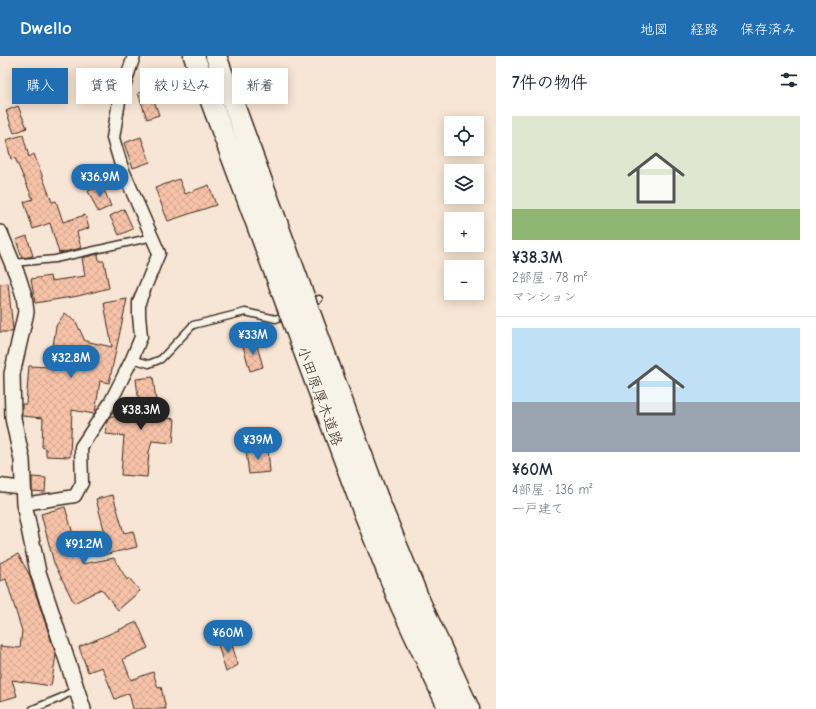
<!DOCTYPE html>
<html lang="ja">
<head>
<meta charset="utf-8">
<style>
  :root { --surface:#fff; --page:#f6f6f7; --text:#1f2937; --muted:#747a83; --line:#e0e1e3; --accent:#1f6fb2 }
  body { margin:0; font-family:"Comic Neue","Klee One",sans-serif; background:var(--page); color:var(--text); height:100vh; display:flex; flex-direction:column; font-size:15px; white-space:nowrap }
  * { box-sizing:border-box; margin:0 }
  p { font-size:13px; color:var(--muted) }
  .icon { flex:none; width:22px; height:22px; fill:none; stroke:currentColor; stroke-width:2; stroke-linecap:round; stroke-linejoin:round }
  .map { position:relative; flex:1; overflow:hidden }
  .drawer { display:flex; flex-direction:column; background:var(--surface); width:320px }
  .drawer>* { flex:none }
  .banner { position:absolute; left:12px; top:12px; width:380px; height:36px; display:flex; gap:8px }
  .buttons { position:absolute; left:444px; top:60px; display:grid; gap:8px }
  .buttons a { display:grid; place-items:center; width:40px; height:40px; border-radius:0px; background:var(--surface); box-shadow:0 2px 10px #0003; font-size:20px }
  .price { position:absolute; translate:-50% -34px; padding:0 9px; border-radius:14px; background:var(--accent); color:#fff; font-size:13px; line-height:26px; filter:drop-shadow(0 1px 2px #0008) }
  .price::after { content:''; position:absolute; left:50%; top:24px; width:12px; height:9px; margin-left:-6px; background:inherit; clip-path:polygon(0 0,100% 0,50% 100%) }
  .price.selected { background:#222; color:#fff }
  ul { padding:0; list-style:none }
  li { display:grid; align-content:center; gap:8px; height:212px; padding:0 16px }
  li+li { border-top:1px solid var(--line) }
  li span { display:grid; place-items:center; height:124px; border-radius:0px; color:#555 }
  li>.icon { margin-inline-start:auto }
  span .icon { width:72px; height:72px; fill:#fffc; stroke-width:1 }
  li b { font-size:17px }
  h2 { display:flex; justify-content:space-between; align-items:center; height:48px; padding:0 16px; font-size:17px }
  .chip { padding:0 14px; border-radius:0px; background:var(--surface); box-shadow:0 2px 10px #0003; font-size:14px; line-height:36px }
  .chip.selected { background:var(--accent); color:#fff }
  header { display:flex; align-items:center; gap:24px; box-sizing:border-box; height:56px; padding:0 20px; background:var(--accent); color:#fff }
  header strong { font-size:19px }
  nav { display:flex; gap:22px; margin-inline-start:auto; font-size:14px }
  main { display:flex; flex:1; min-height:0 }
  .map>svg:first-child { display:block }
  .building { fill:url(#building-cross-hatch); stroke:#3b2a1e }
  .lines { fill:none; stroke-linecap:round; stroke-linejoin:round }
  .service-casing { stroke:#3b2a1e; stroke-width:9 }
  .minor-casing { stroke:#3b2a1e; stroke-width:15 }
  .tertiary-casing { stroke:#3b2a1e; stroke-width:18 }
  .trunk-casing { stroke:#3b2a1e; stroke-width:23 }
  .service { stroke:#f7f3e8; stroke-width:6 }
  .minor { stroke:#f7f3e8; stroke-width:12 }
  .tertiary { stroke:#f7f3e8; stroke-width:15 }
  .trunk { stroke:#f7f3e8; stroke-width:20 }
  .trunk-bridge-casing { stroke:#3b2a1e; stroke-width:23; stroke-linecap:butt }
  .trunk-bridge { stroke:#f7f3e8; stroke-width:20 }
  .labels { text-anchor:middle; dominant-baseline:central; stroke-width:3; stroke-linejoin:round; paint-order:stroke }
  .street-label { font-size:15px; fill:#3b2a1e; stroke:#f7f3e8 }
</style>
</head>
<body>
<header>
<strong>Dwello</strong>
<nav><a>地図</a><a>経路</a><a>保存済み</a></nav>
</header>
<main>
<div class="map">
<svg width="496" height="653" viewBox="0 0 496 653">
  <defs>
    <pattern id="building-cross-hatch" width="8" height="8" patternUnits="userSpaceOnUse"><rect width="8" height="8" fill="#f7c3a9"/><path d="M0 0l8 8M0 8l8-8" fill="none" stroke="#d5a891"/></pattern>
  </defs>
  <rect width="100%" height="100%" fill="#f7e5d5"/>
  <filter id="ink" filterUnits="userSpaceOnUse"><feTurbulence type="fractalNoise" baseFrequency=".025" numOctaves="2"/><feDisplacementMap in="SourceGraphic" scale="8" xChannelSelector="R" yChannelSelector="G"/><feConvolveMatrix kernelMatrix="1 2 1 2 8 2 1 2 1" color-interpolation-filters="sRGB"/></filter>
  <g filter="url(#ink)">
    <path class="building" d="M150,33L159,59L147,63L138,37Z
      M18,50L27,72L14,77L6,55Z
      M23,79L29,101L34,98L52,146L56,145L63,166L85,159L89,172L77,176L81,192L59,197L50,167L33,173L24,146L33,143L15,102L11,103L6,84Z
      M141,81L150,106L133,112L124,87Z
      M179,123L185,138L209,129L216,149L168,165L155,132Z
      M102,129L111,150L98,156L88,135Z
      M124,153L133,173L119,179L110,160Z
      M27,180L33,200L22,202L16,184Z
      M98,198L99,205H104L109,232L78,240L35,247L31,223L50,220L51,225L85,220L82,202Z
      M8,227L13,273L12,276H0V228Z
      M127,243L109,327L100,325L95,357L94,358L72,354L70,401L46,400V393L42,391L43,362L22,360V348H26L29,310L50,311L56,270L65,257L76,266L85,285L112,291L104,247Z
      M256,286L263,311L250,315L243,290Z
      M153,321L158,361L175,363L173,387L152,385L149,396L147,421L121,419L124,380L106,378L107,366L110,360L133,362L134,355L140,356L136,323Z
      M268,393L270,416L249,418L246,395Z
      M32,421L46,422L45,436L32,435Z
      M113,439L124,477L133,475L137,491L103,499L99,483L106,481L96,443Z
      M65,451L82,508L114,502L127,524L129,522L140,535L118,554L101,533L74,547L54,507L41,458Z
      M18,498L29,518L56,599L51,630L12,624L17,640L0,645V590L20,592L22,575L6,523L0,525V507Z
      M137,566L148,592L123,603L131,624L153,616L158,632L161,631L166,653H133L129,637L115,643L102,611L88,616L79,591Z
      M230,582L238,609L226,616L217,585Z"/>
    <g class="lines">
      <g class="service-casing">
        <path id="service" d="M13,207L55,203L153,181
          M309,247L319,243
          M132,303L149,308L161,303L193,269L245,256L276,263L286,258
          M33,653L60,642L76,633"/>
      </g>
      <g class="minor-casing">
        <path id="minor" d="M0,429L24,432
          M24,448L75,440L82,427L81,391L110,347L132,303L141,281L139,259V246L159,197L122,112L113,82L119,45L134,0"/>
      </g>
      <g class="tertiary-casing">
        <path id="tertiary" d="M0,177L18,221L24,240L26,256L12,318L13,362L22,404L24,448L38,516L83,653"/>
      </g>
      <g class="trunk-casing">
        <path id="trunk" d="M194,0L215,56
          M216,0L234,49
          M378,443L420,546L469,653
          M361,449L401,550L449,653"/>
      </g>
      <use href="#service" class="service"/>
      <use href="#minor" class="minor"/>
      <use href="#tertiary" class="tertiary"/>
      <use href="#trunk" class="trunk"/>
      <g class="trunk-bridge-casing">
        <path id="trunk-bridge" d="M234,49L378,443
          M215,56L361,449"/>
      </g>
      <use href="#trunk-bridge" class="trunk-bridge"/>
    </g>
  </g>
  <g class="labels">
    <g class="street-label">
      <text transform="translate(320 340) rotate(70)">小田原厚木道路</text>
    </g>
  </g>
</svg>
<div class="buttons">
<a><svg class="icon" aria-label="locate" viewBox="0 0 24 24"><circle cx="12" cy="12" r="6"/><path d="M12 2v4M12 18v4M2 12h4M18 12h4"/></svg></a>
<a><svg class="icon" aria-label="layers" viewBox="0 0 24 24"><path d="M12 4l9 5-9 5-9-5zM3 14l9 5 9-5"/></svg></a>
<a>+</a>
<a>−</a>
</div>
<b class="price" style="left:100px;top:142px">¥36.9M</b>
<b class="price" style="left:253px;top:300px">¥33M</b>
<b class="price" style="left:71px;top:323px">¥32.8M</b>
<b class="price selected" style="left:141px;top:375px">¥38.3M</b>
<b class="price" style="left:258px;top:405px">¥39M</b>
<b class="price" style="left:84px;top:509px">¥91.2M</b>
<b class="price" style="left:228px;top:598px">¥60M</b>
<div class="banner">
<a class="chip selected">購入</a>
<a class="chip">賃貸</a>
<a class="chip">絞り込み</a>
<a class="chip">新着</a>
</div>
</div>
<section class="drawer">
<h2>7件の物件<svg class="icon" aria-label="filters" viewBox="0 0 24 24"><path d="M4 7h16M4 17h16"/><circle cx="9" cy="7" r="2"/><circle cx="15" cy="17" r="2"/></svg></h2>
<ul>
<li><span style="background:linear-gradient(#dfe7d0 75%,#8fb573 0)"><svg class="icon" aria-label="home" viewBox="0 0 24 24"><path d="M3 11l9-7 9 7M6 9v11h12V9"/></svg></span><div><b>¥38.3M</b><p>2部屋 · 78 m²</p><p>マンション</p></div></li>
<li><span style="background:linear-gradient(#bfe0f5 60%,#9aa5b1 0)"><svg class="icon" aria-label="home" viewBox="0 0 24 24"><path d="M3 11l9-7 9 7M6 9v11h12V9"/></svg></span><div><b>¥60M</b><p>4部屋 · 136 m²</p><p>一戸建て</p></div></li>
</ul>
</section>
</main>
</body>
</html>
